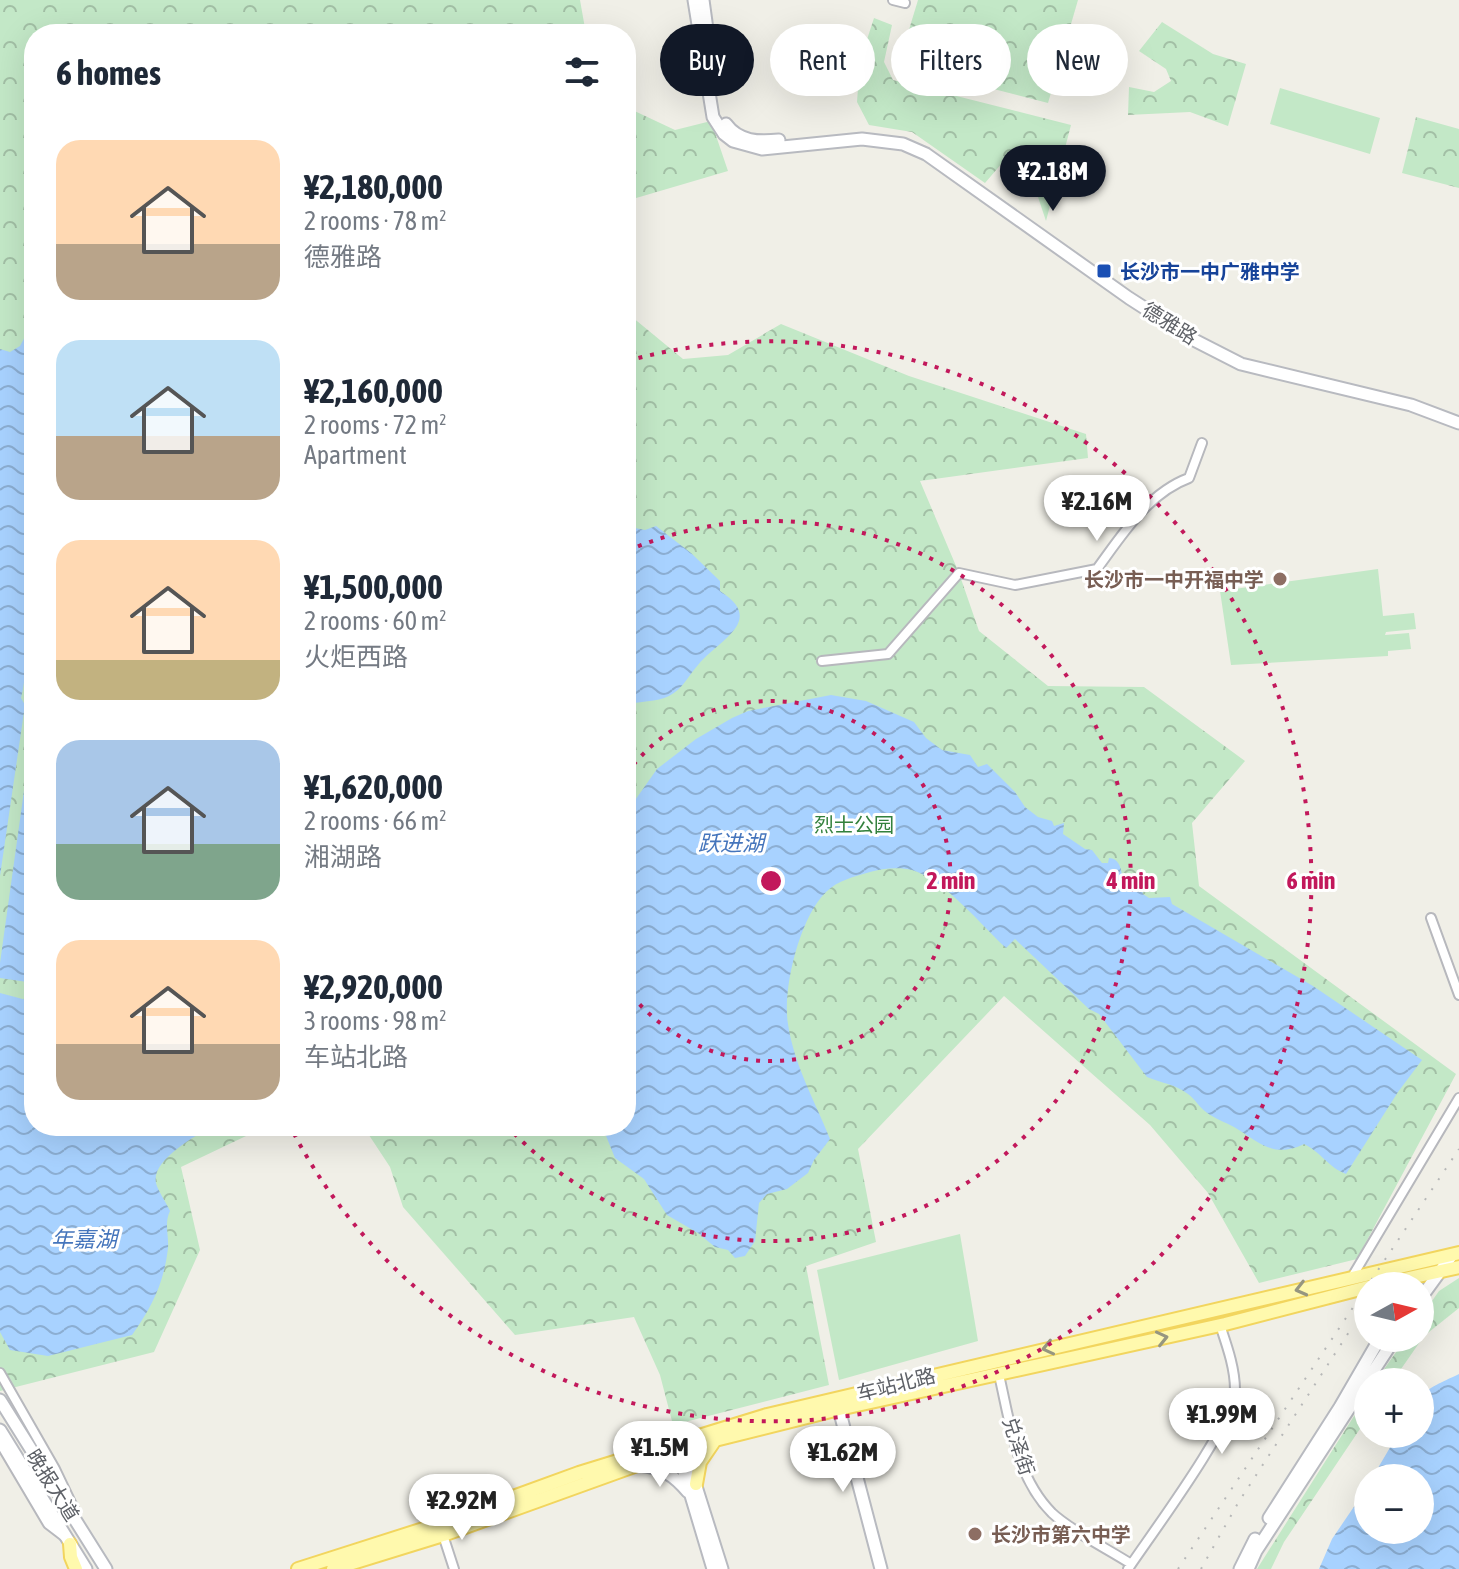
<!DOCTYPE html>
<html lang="en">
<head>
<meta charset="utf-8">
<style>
  :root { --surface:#fff; --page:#f2f2f3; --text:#1f2937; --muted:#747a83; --accent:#111827 }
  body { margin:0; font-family:"Asap Condensed","Noto Sans SC",sans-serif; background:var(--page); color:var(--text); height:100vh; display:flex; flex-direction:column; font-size:30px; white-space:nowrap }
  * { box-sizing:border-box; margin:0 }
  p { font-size:26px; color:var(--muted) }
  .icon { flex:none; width:44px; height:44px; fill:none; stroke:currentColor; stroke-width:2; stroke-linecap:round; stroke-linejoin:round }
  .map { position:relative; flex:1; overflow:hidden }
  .details { position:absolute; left:24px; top:24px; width:612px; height:1112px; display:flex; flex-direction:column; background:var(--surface); border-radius:32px; box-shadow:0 8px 32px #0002 }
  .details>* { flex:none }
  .banner { position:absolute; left:660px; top:24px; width:678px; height:72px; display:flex; gap:16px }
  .needle { width:52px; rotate:82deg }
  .tools { position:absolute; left:1354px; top:1272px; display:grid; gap:16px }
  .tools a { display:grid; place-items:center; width:80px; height:80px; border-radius:50%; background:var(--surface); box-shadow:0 8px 32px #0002; font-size:40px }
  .price { position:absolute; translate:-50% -68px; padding:0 18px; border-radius:28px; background:#fff; color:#222; font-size:26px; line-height:52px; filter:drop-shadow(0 2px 4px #0008) }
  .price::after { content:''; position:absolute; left:50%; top:48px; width:24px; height:18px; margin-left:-12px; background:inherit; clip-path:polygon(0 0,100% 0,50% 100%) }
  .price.current { background:var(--accent); color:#fff }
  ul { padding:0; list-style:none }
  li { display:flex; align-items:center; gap:24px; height:200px; padding:0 32px }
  li span { display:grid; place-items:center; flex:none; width:224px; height:160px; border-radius:24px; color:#555 }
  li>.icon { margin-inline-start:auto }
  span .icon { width:96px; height:96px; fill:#fffc; stroke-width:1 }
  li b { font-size:34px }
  h2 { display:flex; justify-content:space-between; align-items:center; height:96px; padding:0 32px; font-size:34px }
  .pill { padding:0 28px; border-radius:36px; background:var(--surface); box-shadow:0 8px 32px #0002; font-size:28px; line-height:72px }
  .pill.current { background:var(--accent); color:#fff }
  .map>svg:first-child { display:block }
  .grass { fill:#c3e8c7 }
  .park { fill:url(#park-crowns) }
  .water { fill:url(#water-waves) }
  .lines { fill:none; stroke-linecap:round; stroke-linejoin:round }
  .street-casing { stroke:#b7b8bd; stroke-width:12 }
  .secondary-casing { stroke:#b8bac0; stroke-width:15 }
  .primary-casing { stroke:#f2d55e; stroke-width:16 }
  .street { stroke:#fff; stroke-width:8 }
  .secondary { stroke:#fff; stroke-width:11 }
  .primary { stroke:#fff9ad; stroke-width:12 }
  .rail { stroke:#b7b8b8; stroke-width:2; stroke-dasharray:2 10; stroke-linecap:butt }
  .oneway { stroke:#969680 }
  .ring { fill:none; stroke:#c2185b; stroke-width:4; stroke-dasharray:4 8 }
  .transit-dot { fill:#1a4fb4; stroke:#fff; stroke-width:3 }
  .education-dot { fill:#8d6e63; stroke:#fff; stroke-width:3 }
  .labels { text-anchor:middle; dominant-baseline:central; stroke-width:6; stroke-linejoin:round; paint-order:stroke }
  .transit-label { font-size:20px; font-weight:bold; fill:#164399; stroke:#fff; text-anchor:start }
  .street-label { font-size:20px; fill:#5e6167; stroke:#fff }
  .education-label { font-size:20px; font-weight:bold; fill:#785e54; stroke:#fff; text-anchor:end }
  .park-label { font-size:20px; fill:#33813d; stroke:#fff }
  .water-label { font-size:22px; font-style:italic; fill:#4575bc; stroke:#fff }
  .centre { fill:#c2185b; stroke:#fff; stroke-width:4 }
  .ring-label { font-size:24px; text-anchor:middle; font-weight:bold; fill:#c2185b; stroke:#fff; stroke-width:6; stroke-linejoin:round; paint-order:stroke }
</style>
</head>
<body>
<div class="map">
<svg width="1459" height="1569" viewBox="0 0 1459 1569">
  <defs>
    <pattern id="park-crowns" width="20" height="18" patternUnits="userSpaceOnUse" patternTransform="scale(2)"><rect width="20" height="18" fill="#c3e8c7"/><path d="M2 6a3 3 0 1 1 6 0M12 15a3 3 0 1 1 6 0" fill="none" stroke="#a2bfa5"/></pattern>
    <pattern id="water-waves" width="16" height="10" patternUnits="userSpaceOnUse" patternTransform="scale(2)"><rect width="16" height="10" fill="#a8d2ff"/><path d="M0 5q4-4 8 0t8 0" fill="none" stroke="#8caed2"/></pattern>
  </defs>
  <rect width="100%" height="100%" fill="#f0efe7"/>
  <path class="grass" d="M1280,88L1380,118L1370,154L1270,124Z
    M1378,569L1383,616L1414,613L1416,629L1386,632L1385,635L1409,633L1411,649L1388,651V656L1231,665L1220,591Z
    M960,1234L978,1341L839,1380L817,1270Z"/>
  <path class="park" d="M0,0H580L586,34H34V1126H267L181,1167L200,1250L154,1352L0,1391Z
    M918,0H1078L1048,103L904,66L901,56Z
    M874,18L892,25L884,62L893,80L1071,125L1046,221L1033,182L1003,162L985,183L912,132L869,125L857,102L860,61Z
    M1162,22L1213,54L1246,64L1228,126L1190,112L1128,115L1129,87L1154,92L1171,81L1166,69L1139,51Z
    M626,107L675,130L711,121L728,171L626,201Z
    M1416,117L1459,129V188L1402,173Z
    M626,312L683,359L728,355L781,324L909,376L1086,434L1088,458L920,481L959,573L979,631L1048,686L1144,687L1245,761L1192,823L1199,886L1456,1074L1357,1259L1259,1283L1208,1193L1150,1125L1004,996L858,1149L876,1242L806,1266L829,1385L673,1425L660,1375L634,1317L515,1335L403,1207L390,1167L363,1126H626Z
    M1459,1278V1308L1424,1336L1392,1382H1375L1406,1338H1420V1318L1439,1291Z
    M1368,1394V1417L1284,1542L1271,1569H1257Z"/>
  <path class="water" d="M34,320V618L31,621L30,628L33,632C24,654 27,676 21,698L25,705L0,876V349L10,352L20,346Z
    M626,501L631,504L627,516L635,528L645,530L656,526L691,553L720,581V591C767,621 718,640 698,665C688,676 683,689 669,696C657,702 639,701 626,705Z
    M831,695L866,701L914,722L926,738L942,750L970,755L978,767L987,764L1015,792L1025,807L1038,817L1052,821L1054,826L1064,823L1063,834L1085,849L1092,850L1102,863H1108L1109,858C1118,858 1121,867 1122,875L1128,874L1131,880L1135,879L1141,887L1143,894L1149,898L1170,897L1172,904L1313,986L1422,1060L1398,1092L1346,1174C1328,1167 1322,1153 1304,1144C1273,1159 1259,1142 1234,1127C1225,1122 1215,1119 1206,1112C1199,1107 1195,1099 1188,1094C1175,1084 1161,1083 1147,1077L1099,1014L1089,1009L1015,939L1006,948C981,925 945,880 912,870C899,867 883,868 870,872C854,877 838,880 826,892C800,917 782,989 788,1024C794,1065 815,1101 830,1139L814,1160L808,1173L787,1189L767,1194L759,1203L755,1241L745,1256L735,1258L728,1250L715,1247L698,1233L667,1215L644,1179L615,1158L602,1126H626V813L657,769L696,739L732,718L748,711Z
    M34,719V983L0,978V963Z
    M0,993L34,1002V1126H211C195,1137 151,1160 156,1183C158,1191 166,1202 170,1211C164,1223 169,1236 168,1248C164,1283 152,1307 132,1335L48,1356L10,1350L0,1332Z
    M1459,1374V1569H1319L1332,1539L1368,1486V1530H1420V1478H1372L1398,1434H1420C1420,1389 1419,1393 1459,1374Z"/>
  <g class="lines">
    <g class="street-casing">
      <path id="street" d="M893,0L905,3
        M822,661L888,654L959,573L1015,585L1097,569C1122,535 1148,493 1189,478L1202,443
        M1431,918L1459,995
        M1352,1277L1459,1098
        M0,1373L55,1469L76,1513
        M999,1375C1010,1422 1016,1477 1052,1513C1071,1531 1108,1549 1131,1564
        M0,1443L48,1524L65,1537
        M442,1532L454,1569
        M1128,1569C1150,1536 1235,1422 1235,1390C1235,1368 1227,1346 1220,1325"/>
    </g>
    <g class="secondary-casing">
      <path id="secondary" d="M694,0L713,117L724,134L733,141L762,149L862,139L903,144L926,154L1129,298L1196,341L1241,364L1411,405L1459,423
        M703,0L713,73
        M726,124C739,142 759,142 779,140
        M1420,1299L1452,1255
        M0,1400L106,1569
        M839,1409L881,1569
        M0,1430L86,1569
        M682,1442L722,1569
        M678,1452L713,1569
        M639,1465C661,1467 674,1475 688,1492
        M1269,1518L1340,1407L1380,1338
        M1240,1569L1255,1539
        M1248,1569L1256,1551L1395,1338"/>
    </g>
    <g class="primary-casing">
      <path id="primary" d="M1373,1286L1459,1267
        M711,1441L839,1409L1225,1324L1368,1287
        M696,1484L700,1462L715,1440
        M70,1544L71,1557L76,1569
        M298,1569L439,1524L579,1473L767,1415L1459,1253
        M333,1569L443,1535L662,1456"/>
    </g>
    <use href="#street" class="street"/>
    <use href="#secondary" class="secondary"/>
    <use href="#primary" class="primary"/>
    <path class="rail" d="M1178,1569L1459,1149
      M1201,1569L1238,1503L1349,1332"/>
  </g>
  <defs><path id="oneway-chevron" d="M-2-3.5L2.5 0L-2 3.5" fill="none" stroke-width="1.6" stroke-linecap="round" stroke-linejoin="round" transform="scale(2)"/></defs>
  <g class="oneway">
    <use href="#oneway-chevron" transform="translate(1301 1289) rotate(166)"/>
    <use href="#oneway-chevron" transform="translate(1162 1338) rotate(-13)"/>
    <use href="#oneway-chevron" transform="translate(1048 1348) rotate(167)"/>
  </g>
  <g class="ring">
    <path d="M626 774A180 180 0 1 1 626 988"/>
    <path d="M627 551A360 360 0 1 1 508 1127"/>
    <path d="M627 361A540 540 0 1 1 290 1126"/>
  </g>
  <rect class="transit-dot" x="1096" y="263" width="16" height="16" rx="4"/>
  <g class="education-dot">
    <circle cx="1280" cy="579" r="8"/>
    <circle cx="975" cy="1534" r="8"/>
  </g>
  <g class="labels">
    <g class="transit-label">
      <text x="1120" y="271">长沙市一中广雅中学</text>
    </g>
    <g class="street-label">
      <text transform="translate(1170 323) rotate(32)">德雅路</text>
      <text transform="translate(896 1384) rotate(-14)">车站北路</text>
      <text transform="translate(1019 1446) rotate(72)">兑泽街</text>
      <text transform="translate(53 1485) rotate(58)">晚报大道</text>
    </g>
    <g class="education-label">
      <text x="1264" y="579">长沙市一中开福中学</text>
      <text x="991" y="1534" text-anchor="start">长沙市第六中学</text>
    </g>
    <g class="park-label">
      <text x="854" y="824">烈士公园</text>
    </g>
    <g class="water-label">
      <text x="731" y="843">跃进湖</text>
      <text x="84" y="1239">年嘉湖</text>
    </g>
  </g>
  <circle cx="771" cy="881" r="12" class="centre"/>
  <g class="ring-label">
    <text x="951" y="889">2 min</text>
    <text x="1131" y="889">4 min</text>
    <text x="1311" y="889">6 min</text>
  </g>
</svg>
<div class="tools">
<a><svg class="needle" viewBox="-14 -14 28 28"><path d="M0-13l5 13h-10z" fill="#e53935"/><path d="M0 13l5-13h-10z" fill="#747a83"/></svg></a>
<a>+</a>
<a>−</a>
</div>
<b class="price current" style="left:1053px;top:213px">¥2.18M</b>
<b class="price" style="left:1097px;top:543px">¥2.16M</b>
<b class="price" style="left:1222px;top:1456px">¥1.99M</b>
<b class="price" style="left:660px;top:1489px">¥1.5M</b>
<b class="price" style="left:843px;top:1494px">¥1.62M</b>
<b class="price" style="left:462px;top:1542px">¥2.92M</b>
<div class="banner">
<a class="pill current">Buy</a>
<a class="pill">Rent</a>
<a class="pill">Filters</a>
<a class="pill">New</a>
</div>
<section class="details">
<h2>6 homes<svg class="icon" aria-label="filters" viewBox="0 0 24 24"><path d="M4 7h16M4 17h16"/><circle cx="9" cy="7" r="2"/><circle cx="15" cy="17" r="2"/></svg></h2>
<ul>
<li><span style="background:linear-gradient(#ffd9b3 65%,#b9a48a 0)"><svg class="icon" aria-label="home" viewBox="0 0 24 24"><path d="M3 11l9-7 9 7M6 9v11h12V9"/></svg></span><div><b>¥2,180,000</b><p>2 rooms · 78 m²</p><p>德雅路</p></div></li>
<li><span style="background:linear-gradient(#bfe0f5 60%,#b9a48a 0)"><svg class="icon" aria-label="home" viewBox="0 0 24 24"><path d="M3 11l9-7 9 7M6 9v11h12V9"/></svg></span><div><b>¥2,160,000</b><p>2 rooms · 72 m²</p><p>Apartment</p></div></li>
<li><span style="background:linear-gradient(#ffd9b3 75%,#c2b280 0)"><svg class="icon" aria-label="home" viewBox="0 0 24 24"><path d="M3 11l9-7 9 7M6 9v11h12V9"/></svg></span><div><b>¥1,500,000</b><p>2 rooms · 60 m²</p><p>火炬西路</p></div></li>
<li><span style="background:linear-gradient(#a9c7e8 65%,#7fa58c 0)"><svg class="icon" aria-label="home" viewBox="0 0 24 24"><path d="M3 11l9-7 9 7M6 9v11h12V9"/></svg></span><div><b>¥1,620,000</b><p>2 rooms · 66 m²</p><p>湘湖路</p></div></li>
<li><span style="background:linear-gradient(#ffd9b3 65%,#b9a48a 0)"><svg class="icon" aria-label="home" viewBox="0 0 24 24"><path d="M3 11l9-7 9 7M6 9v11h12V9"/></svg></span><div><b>¥2,920,000</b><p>3 rooms · 98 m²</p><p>车站北路</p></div></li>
</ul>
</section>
</div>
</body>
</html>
